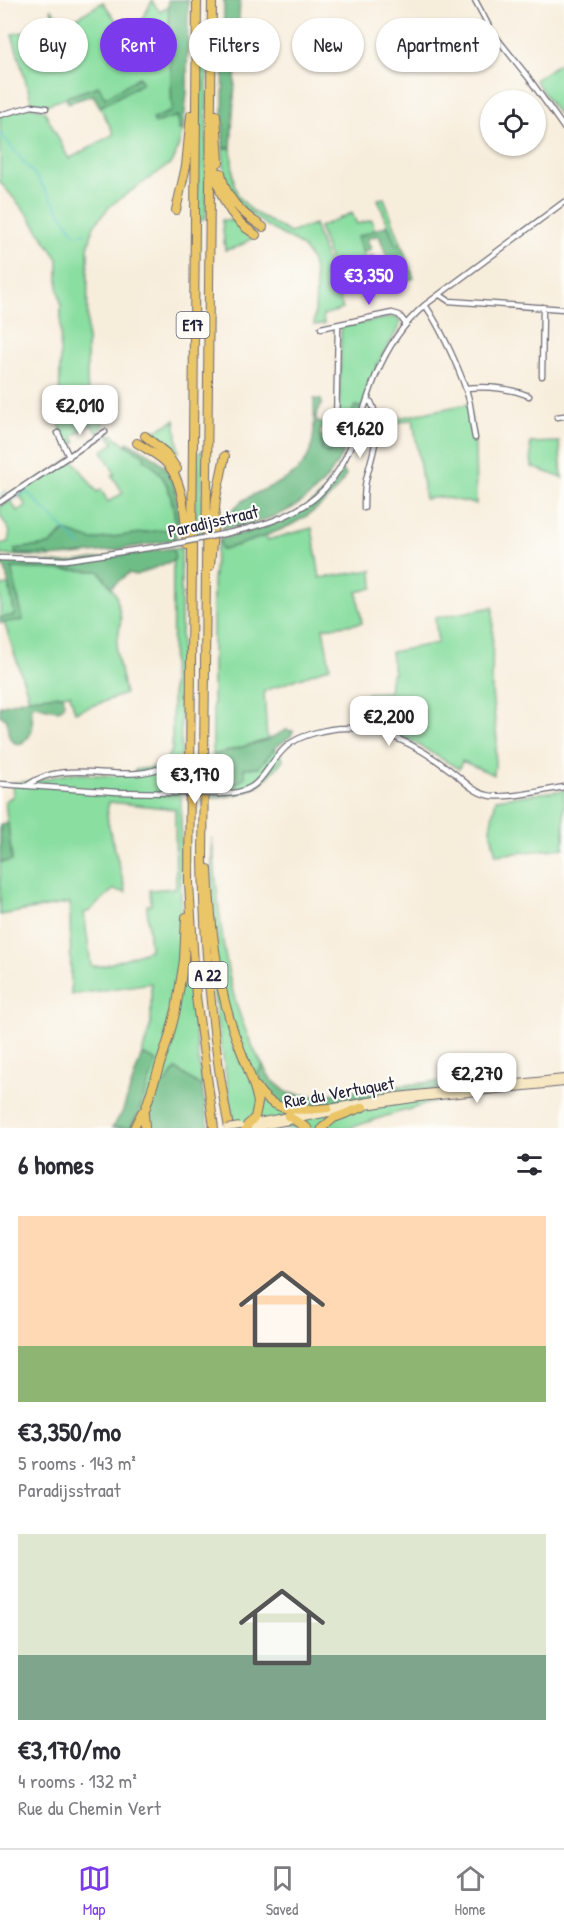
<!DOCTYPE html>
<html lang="en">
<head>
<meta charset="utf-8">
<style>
  :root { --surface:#fff; --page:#f7f7f7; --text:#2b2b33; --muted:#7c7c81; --line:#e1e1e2; --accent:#7c3aed }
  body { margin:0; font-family:"Patrick Hand",sans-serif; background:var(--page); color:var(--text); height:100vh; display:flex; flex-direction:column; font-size:22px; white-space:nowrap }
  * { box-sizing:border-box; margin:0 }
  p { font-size:20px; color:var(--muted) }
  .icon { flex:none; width:33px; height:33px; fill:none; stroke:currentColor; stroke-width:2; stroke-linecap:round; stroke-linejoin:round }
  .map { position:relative; height:1128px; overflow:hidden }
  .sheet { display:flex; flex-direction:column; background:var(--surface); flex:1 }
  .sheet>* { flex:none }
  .top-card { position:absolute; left:18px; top:18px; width:528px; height:54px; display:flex; gap:12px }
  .fabs { position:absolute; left:480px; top:90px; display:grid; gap:12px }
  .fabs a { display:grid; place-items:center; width:66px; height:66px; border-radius:50%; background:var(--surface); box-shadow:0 2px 4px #0004; font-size:30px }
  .price { position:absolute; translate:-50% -51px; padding:0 14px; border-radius:12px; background:#fff; color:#222; font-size:20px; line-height:39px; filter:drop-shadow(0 2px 3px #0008) }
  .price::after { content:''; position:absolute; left:50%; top:36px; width:18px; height:14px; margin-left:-9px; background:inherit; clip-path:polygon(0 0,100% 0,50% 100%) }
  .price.current { background:var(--accent); color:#fff }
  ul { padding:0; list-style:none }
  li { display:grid; align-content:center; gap:12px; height:318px; padding:0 18px }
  li span { display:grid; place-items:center; height:186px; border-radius:0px; color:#555 }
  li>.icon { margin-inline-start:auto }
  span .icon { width:108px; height:108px; fill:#fffc; stroke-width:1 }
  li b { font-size:26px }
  h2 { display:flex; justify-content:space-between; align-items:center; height:72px; padding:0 18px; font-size:26px }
  .chip { padding:0 21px; border-radius:27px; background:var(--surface); box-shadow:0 2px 4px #0004; font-size:21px; line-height:54px }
  .chip.current { background:var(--accent); color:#fff }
  .menu { display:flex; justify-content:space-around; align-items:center; height:84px; border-top:2px solid var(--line); background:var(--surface); font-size:16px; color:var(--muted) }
  .menu a { display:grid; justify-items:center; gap:3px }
  .menu .current { color:var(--accent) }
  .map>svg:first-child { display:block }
  .green { fill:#89dea0; stroke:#56806e; stroke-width:1.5; fill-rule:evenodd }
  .forest { fill:#6ebd86; stroke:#487060; stroke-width:1.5 }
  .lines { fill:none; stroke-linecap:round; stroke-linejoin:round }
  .stream { stroke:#52bfcb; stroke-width:1.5 }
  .street-casing { stroke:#6d6973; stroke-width:7 }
  .secondary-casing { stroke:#6d6973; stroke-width:8 }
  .highway-casing { stroke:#6d6973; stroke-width:10 }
  .street { stroke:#fff; stroke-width:4.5 }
  .secondary { stroke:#f7e8c3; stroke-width:6 }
  .highway { stroke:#ebc669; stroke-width:8 }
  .street-bridge-casing { stroke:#6d6973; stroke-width:7; stroke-linecap:butt }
  .secondary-bridge-casing { stroke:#6d6973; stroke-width:8; stroke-linecap:butt }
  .street-bridge { stroke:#fff; stroke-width:4.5 }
  .secondary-bridge { stroke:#f7e8c3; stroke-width:6 }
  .labels { text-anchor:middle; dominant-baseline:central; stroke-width:4.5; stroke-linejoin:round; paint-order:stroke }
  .shield { fill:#fdfcf7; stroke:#646373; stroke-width:1.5 }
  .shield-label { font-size:16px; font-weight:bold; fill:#22223b }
  .street-label { font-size:18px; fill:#22223b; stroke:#fdfcf7 }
</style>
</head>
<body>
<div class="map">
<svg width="564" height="1128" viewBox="0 0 564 1128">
  <rect width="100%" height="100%" fill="#fdfcf7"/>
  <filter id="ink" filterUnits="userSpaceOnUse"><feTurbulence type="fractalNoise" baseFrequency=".0167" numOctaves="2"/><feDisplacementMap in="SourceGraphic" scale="12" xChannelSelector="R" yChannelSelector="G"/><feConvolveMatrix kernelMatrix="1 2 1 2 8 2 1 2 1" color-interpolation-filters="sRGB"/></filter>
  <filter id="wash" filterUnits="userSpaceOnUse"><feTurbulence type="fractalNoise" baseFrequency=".008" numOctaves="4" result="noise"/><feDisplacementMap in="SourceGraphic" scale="24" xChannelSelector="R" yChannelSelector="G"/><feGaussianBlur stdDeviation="1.35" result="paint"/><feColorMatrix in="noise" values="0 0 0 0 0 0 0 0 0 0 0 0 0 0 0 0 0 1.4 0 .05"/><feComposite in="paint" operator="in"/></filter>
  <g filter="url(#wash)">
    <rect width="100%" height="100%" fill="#f7eddb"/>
    <path class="green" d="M152,1L160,12L169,6L172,112L154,119L156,122L178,116L179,129L183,130L175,157L170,164L111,205L94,225L88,248L87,383L90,401L104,425L98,434L91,424L73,437L76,443L68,448L59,424L61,304L58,289V259L29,216L0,182V115L30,107L44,110L69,159L114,134L100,107L142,82L139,77L105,99L98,87L46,105L32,103L12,34L54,26L51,8L63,26L103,2L127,36L138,27Z
      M204,32L207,54L206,217L196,224L200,65Z
      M564,60V108L557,113L535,80Z
      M223,148H231L234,184L238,196L252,211L290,233L314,224L343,309L323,315L324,324L314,325C315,302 321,268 304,249C298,242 288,238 281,234C241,211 223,197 223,148Z
      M384,198L401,243L396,245L378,199Z
      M352,213L357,224L372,220L375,230L357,238L365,258L333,271L319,227Z
      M222,220L233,221L254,237L238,247L225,250Z
      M392,317L398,319L400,321L399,328L379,361L362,408L356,406C349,420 342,453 324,452L321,436L334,435L344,426L343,421L339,419L341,327Z
      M468,404L475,444L476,504L441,497L425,499L413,419L384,426L383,421Z
      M175,420L179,452L169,453L147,435Z
      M112,434L126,445L146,456L145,459C170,478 172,498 176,528L92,540C81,538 74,533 63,532L49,545L15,549L16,554H49V557L0,555V544L8,542L10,532L0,515V506L10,500L17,511L26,506L19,494L72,458L97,492L101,489L108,502L123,493L112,475L115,474L102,451L114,443L108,435Z
      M559,442L562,478L532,467L530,443Z
      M203,450L202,534L195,535L196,455Z
      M312,528L320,578L372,570L373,588L357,592L362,623L323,628L330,667L264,691L267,740L213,755V581L216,551L220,539L222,550L266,536L267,540Z
      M181,548V937L179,967L187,970L202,1087L176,1069L166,1083L157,1085L145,1117L149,1128H130L138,1113L156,1061L142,1054L151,1024V983L71,995L70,903L0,915V862L12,860L5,801L13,796L12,783L40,780L71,773L111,776L134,774L135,770L156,767L163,764L172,750L173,549ZM109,802L175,809L176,888L150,890L151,905H147L150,950L103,966H91L84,913L88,912L113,890L126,892L108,823L107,812Z
      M11,568L99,571L116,594L121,619L116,651L125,694L75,712L70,694L29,698L4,622L23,619Z
      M9,585L15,615L0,618V586Z
      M493,607L492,692L497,740L494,775L462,761L459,769L413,742L393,734L368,701L367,693L389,692L391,675L394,673L391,652L438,643L435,618Z
      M275,748L283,759C264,786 247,795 214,798L213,787L232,786L244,768L259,767Z
      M564,790V848L496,855L490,828L496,799Z
      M212,838C220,915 222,997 263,1066L257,1074L265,1092L316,1106L447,1088L448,1098L386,1116L350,1128H235L217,1022L210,952L218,947L212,896Z"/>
    <path class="forest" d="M168,0H188L187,92L183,130H179L178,116L155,123L153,119L172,111Z
      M224,0H240L231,148H223Z
      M139,77L143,83L100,107L93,95L68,103L66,97L99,86L105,98Z
      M388,225L396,245L401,243L414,278L401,283L397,271L392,272L379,235L367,239L371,249L363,253L357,237Z
      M373,256L377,274L373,275L362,289L358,290L355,271L335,277L333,271Z
      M314,399L321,400L322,403L316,416L317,422L325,424L320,432L322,449L327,453L336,448L355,406L362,408C342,461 324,500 267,519C253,524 237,526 222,529C236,483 291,495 309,454C316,438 314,416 314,399Z
      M127,442C173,464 176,476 180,525H176C172,496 170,477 144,459L145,456L126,445Z
      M342,470L346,475C322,520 267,537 221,550L220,539C274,525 309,518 342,470Z
      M176,528V539C134,548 92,554 49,557L48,554H15V549L49,545L66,531L92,540Z
      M173,548L175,559L172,561L136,575L129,573L111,587L99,571L11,568L23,620L0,623V618L15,615L5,567H0V561L66,563Z
      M63,695C69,720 46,706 34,705L31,708C33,723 36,735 20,744C7,743 8,731 7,720L0,715V706L29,698Z
      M286,730L293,731L291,736L275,748L259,767L244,768L245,777C236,787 226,787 213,787V755L267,740Z
      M8,823L12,861L0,862V825Z
      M142,1054L157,1061L138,1113L130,1128H112L122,1113Z
      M263,1066L271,1079L288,1093L312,1096L447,1080V1087L301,1107L288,1106L273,1100L265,1092L257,1074Z
      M176,1069L202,1087L209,1127L149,1128L145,1117L157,1085L166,1083Z"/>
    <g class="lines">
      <path class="stream" d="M0,133L38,179L75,234
        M78,234L85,233
        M0,496L6,491
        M12,500L27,492L81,546"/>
    </g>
  </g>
  <g filter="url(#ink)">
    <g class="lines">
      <g class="street-casing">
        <path id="street" d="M475,0L492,32L528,77L564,128
          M0,115L32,106L46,108
          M440,295L449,301L564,309
          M425,305C440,326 463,376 469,400C472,413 472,425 475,438
          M321,328L392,313L399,315L406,324
          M542,376L543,307
          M465,388C486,386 510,388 529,396
          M557,417L564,416
          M336,425L338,325
          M58,433L69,457
          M0,502L105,432
          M364,508C364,498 364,489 366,480C372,453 384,429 371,402L367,401
          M228,533C259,526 291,518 316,497C352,466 359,417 376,375C387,348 403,324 425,305L564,202
          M0,558L66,560L169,545
          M0,784L117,792L172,793
          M28,785C66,756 128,787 167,765
          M219,794C265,794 260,771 286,747C298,735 329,728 346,728C384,727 420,747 450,770C461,778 473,792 487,795C504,800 545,790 564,787"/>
      </g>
      <g class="secondary-casing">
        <path id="secondary" d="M359,1107L420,1098L564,1083
          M324,1109L397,1096L564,1078
          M247,1124L308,1112
          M253,1128L349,1109"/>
      </g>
      <g class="highway-casing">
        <path id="highway" d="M197,0L189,883L196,997L214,1128
          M212,0L203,858C204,949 212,1039 229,1128
          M216,115L219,162
          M215,158C215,190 228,218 256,235
          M221,173C225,198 242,214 263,227
          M176,210L186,166L191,115
          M145,436L166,453L177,469
          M137,443C147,450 160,455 168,465C185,485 185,520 187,545
          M210,566L216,498L225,456
          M208,869C210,920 215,971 230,1020C238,1048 253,1075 258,1103L255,1117L245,1128
          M257,1087C273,1114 301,1111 328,1108
          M288,1116L307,1128
          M134,1128L142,1112
          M145,1128L144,1113L169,1037L176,1010L184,960L186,917
          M322,1128L334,1118L363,1107"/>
      </g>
      <use href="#street" class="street"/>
      <use href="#secondary" class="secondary"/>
      <use href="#highway" class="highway"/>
      <g class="street-bridge-casing">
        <path id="street-bridge" d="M169,545L228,533
          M172,793L219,794"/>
      </g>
      <g class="secondary-bridge-casing">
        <path id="secondary-bridge" d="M227,1128L240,1126"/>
      </g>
      <use href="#street-bridge" class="street-bridge"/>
      <use href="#secondary-bridge" class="secondary-bridge"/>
    </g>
  </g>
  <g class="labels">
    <g class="shield">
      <rect x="176.5" y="312" width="33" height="26" rx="4.5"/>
      <rect x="188.5" y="962" width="39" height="26" rx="4.5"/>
    </g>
    <g class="shield-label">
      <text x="193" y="325">E17</text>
      <text x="208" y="975">A 22</text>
    </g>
    <g class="street-label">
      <text transform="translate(213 521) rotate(-13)">Paradijsstraat</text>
      <text transform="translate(339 1092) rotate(-10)">Rue du Vertuquet</text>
    </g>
  </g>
</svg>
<div class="fabs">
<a><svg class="icon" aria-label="locate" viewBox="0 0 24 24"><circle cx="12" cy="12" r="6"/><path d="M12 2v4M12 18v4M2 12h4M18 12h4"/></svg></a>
</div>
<b class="price current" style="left:369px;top:306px">€3,350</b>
<b class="price" style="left:80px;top:436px">€2,010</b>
<b class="price" style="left:360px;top:459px">€1,620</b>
<b class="price" style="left:389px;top:747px">€2,200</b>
<b class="price" style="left:195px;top:805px">€3,170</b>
<b class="price" style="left:477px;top:1104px">€2,270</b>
<div class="top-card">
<a class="chip">Buy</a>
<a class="chip current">Rent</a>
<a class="chip">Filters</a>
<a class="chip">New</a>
<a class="chip">Apartment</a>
</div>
</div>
<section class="sheet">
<h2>6 homes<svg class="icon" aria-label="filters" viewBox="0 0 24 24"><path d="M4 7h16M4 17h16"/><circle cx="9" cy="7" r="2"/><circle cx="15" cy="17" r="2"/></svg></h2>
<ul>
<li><span style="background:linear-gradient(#ffd9b3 70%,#8fb573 0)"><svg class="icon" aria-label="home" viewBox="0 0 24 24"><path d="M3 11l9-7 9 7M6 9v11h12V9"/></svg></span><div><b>€3,350/mo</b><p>5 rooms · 143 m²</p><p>Paradijsstraat</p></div></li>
<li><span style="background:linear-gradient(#dfe7d0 65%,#7fa58c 0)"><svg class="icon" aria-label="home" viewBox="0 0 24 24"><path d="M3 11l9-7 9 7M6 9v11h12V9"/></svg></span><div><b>€3,170/mo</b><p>4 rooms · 132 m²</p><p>Rue du Chemin Vert</p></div></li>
</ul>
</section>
<nav class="menu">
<a class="current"><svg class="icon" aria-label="map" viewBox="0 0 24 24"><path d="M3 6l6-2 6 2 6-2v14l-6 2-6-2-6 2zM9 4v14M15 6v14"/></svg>Map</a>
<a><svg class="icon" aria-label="saved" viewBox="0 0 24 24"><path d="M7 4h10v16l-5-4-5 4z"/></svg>Saved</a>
<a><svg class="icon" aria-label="home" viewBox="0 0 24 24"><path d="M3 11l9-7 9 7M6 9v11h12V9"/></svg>Home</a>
</nav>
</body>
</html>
